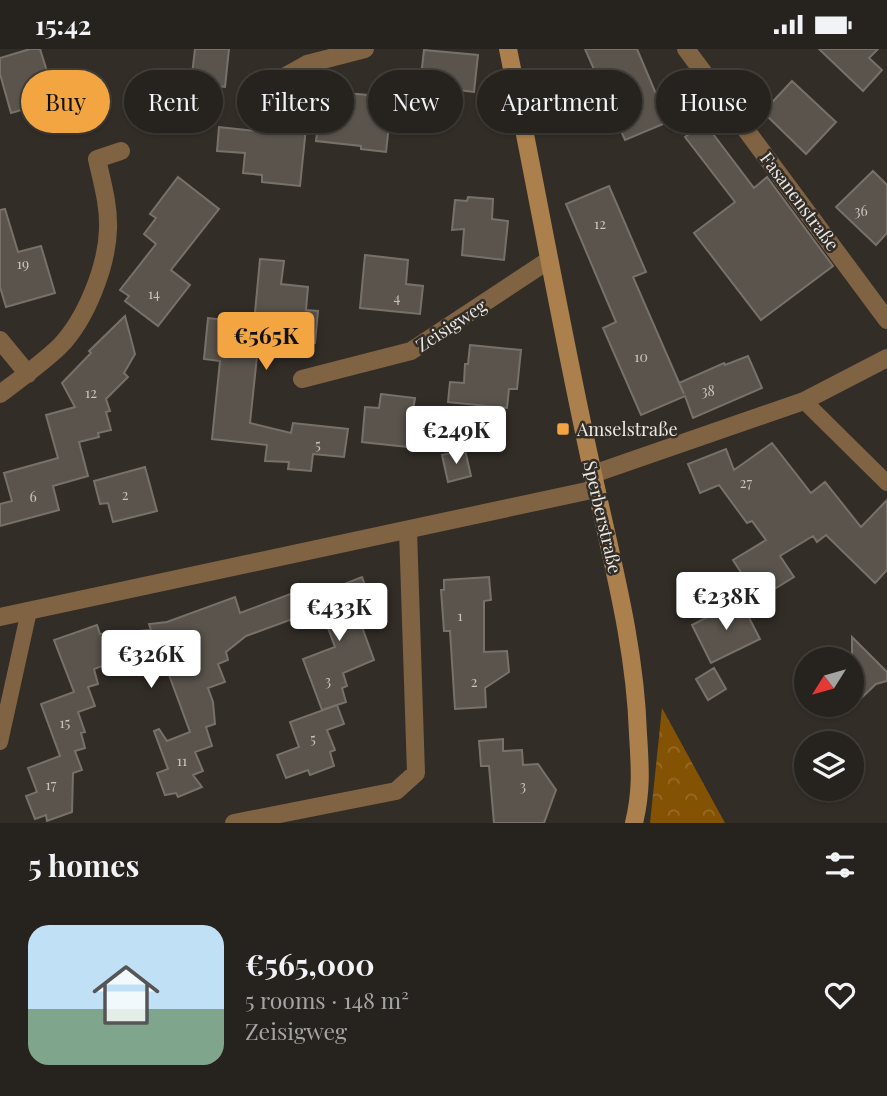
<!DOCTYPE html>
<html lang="en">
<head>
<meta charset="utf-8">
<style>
  :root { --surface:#26221d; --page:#2e2a26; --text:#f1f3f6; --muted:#a4a4a4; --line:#423f3b; --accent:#f2a541 }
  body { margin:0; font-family:"Playfair Display",serif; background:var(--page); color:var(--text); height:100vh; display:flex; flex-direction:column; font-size:26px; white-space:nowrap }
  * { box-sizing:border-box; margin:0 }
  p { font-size:23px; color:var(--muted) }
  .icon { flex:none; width:38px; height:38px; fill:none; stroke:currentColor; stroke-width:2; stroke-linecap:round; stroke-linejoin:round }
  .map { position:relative; height:774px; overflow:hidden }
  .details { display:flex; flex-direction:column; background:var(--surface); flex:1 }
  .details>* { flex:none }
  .banner { position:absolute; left:21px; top:21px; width:845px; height:63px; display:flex; gap:14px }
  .needle { width:46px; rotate:233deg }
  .fabs { position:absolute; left:794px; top:598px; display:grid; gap:14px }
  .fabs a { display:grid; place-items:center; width:70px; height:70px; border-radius:50%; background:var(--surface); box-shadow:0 2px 5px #0004,0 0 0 2px var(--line); font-size:35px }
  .price { position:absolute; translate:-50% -60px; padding:0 16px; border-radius:7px; background:#fff; color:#222; font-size:23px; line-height:46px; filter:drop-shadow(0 2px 4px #0008) }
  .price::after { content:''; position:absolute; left:50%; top:42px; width:21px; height:16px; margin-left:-10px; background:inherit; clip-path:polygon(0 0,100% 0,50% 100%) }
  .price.current { background:var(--accent); color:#111 }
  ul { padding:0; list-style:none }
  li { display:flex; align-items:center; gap:21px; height:175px; padding:0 28px }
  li+li { border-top:2px solid var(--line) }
  li span { display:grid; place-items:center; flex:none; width:196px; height:140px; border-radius:21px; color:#555 }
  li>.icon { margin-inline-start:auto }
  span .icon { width:84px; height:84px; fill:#fffc; stroke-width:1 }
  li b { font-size:30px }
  h2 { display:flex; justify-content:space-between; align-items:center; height:84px; padding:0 28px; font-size:30px }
  .chip { padding:0 24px; border-radius:32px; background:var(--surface); box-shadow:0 2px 5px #0004,0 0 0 2px var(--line); font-size:24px; line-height:63px }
  .chip.current { background:var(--accent); color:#111 }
  .status { display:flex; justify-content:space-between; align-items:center; height:49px; padding:0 35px; background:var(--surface); direction:ltr }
  .status svg { height:19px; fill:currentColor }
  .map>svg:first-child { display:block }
  .forest { fill:url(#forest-crowns) }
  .building { fill:#5a544d; stroke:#77716a; stroke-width:2 }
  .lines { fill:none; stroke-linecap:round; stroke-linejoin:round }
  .lane { stroke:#7f6343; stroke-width:16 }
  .street { stroke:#7f6343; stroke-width:18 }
  .secondary { stroke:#ac804c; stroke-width:18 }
  .poi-dot { fill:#f2a541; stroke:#332d27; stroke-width:2.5 }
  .labels { text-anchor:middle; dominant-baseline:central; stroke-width:5; stroke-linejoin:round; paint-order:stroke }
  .number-label { font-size:14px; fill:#c8c4bf }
  .street-label { font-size:18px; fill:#ece9e5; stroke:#332d27 }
  .poi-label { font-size:18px; fill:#ece9e5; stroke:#332d27; text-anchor:start }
</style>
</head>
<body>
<div class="status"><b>15:42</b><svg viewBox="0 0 49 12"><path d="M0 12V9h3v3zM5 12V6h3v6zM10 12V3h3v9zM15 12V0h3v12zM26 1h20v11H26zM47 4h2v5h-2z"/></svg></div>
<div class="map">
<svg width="887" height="774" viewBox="0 0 887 774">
  <defs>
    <pattern id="forest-crowns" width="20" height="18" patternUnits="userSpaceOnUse" patternTransform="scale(1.75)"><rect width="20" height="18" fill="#845203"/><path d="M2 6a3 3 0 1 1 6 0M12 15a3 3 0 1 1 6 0" fill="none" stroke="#966b28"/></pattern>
  </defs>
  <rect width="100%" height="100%" fill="#332d27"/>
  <path class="forest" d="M662,659L725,774H650Z"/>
  <path class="building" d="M30,0H40L56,51L11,64L0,25V9Z
    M195,0H229L225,38L191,34Z
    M585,0H637L668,73L625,91Z
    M819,0H878L869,9L882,21L863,42Z
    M424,1L478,6L474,43L449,40L447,63L403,59L405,35L420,36Z
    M792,32L836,73L806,105L763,63Z
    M333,43L392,48L386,103L361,100V97L316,92L320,57L331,59Z
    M704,73L754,139L767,128L833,217L761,271L694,184L735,153L685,88Z
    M266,75L306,79L300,137L262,133V126L243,124L245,104L217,102L219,78L265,83Z
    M873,122L887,136V184L876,196L836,158Z
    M178,128L219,160L171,221L190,236L158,277L125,252L129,247L120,241L156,195L144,185L156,169L150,165Z
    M609,137L646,223L633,228L684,345L679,334L724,314L725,316L748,307L762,339L693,369L685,347L641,366L603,279L616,273L566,155Z
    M468,148L493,150L492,170L508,172L504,211L462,206L464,180L452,181L455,151L467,152Z
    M5,160L18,203L41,197L55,244L6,258L0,238V161Z
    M365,206L408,211L406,235L423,237L420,265L360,259Z
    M260,210L284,212L281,235L308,238L306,261L318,262L315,294L259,288L250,374L291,384L293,374L348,380L344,408L313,405L311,422L288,420L289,413L265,412L267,396L212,390L220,312L204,310L208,269L254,274Z
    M125,267L135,305L124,324L128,328L106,350L110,362L106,363L111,381L98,384L99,388L79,393L88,427L53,437L59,461L0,477V455L12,452L4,424L58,409L46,366L75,358L62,334L91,304L89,302Z
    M470,296L521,301L517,340H509L507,359L448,353L450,333L464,334L465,315H468Z
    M381,345L415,349L407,398L362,393L365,358L379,359Z
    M772,394L811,444L825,433L861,478L887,451V521L875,534L826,486L817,493L813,487L780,507L794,528L758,550L733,511L766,491L752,472L747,474L719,436L700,444L688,415L726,400L734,421Z
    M465,401L471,427L448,433L442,406Z
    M145,418L157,462L113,473L108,454L100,455L94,432Z
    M362,528L369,547L353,553L374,611L343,624L347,637L342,639L346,653L322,661L303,610L335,598L316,546Z
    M489,528L491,551L484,552V603L507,602L509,623L485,639L486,658L455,660L450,582H444L441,541H444V531Z
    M301,541L309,564L246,587L226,603L228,611L218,615L225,633L208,639L213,653L215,675L206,678L212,697L195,703L203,722L193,726L202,738L178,748L176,744L165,746L157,724L168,720L154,682L159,680L167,692L190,683L158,596L94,620L98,635L88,638L95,657L78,663L85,683L81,684L85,699L75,702L82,721L73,724L72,763L47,772L46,766L35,770L26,747L37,743L28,719L60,707L41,655L74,643L54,591L97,576L100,585L151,581L149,575L167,573L235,548L240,564Z
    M740,551L760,590L711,614L692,576Z
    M852,588L887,623V632L876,635L852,658Z
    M714,619L726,640L708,651L696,630Z
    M337,656L344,675L327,681L335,701L330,703L334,717L310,726L308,721L286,729L277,706L299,698L290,673Z
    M503,690V702L522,701L523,716L538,715L556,741L544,774H494L489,717H481L479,692Z"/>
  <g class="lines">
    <path class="lane" d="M804,352L887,434
      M0,693L29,562"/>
    <path class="street" d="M686,0L887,271
      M273,34L307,15L365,0
      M0,291L28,325
      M302,330L411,302L549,211
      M0,345C20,330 41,315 59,298C86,271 107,217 108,180C109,156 102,133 97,110L121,102
      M593,425L804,352L887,309
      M0,568L596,440
      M234,774L396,742L416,724L408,481"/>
    <path class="secondary" d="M508,0C537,142 562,284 593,425C612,513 635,595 638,685C640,718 642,741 634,774"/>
  </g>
  <rect class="poi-dot" x="556" y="373" width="14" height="14" rx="3.5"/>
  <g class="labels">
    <g class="number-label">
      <text x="861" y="161">36</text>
      <text x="600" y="174">12</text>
      <text x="23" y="214">19</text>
      <text x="154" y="244">14</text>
      <text x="397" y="248">4</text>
      <text x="641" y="307">10</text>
      <text x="708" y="341">38</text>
      <text x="91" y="343">12</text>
      <text x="318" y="395">5</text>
      <text x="746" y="433">27</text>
      <text x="125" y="445">2</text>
      <text x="33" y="447">6</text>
      <text x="460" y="566">1</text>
      <text x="328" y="631">3</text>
      <text x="474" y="632">2</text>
      <text x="65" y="673">15</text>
      <text x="313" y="689">5</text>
      <text x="182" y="711">11</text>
      <text x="51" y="735">17</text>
      <text x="523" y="736">3</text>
    </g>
    <g class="street-label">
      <text transform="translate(800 152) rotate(53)">Fasanenstraße</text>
      <text transform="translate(451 276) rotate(-33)">Zeisigweg</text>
      <text transform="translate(603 468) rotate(77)">Sperberstraße</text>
    </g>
    <g class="poi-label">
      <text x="577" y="380">Amselstraße</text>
    </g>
  </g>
</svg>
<div class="fabs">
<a><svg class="needle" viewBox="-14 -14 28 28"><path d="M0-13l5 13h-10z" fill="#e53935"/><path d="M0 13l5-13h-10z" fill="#a4a4a4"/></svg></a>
<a><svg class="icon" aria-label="layers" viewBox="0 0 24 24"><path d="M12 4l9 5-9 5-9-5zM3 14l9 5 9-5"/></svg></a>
</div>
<b class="price current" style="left:266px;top:323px">€565K</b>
<b class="price" style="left:456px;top:417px">€249K</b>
<b class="price" style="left:726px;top:583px">€238K</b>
<b class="price" style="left:339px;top:594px">€433K</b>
<b class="price" style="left:151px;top:641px">€326K</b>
<div class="banner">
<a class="chip current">Buy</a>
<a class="chip">Rent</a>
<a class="chip">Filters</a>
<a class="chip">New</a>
<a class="chip">Apartment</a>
<a class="chip">House</a>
</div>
</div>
<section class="details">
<h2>5 homes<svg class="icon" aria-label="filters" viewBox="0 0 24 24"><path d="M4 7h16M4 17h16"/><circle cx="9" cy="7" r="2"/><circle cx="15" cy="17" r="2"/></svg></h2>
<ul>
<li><span style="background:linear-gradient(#bfe0f5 60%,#7fa58c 0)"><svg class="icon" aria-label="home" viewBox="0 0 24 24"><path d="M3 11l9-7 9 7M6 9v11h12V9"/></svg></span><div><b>€565,000</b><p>5 rooms · 148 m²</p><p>Zeisigweg</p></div><svg class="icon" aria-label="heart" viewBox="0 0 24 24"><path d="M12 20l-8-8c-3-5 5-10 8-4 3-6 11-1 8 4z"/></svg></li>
</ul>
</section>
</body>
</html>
